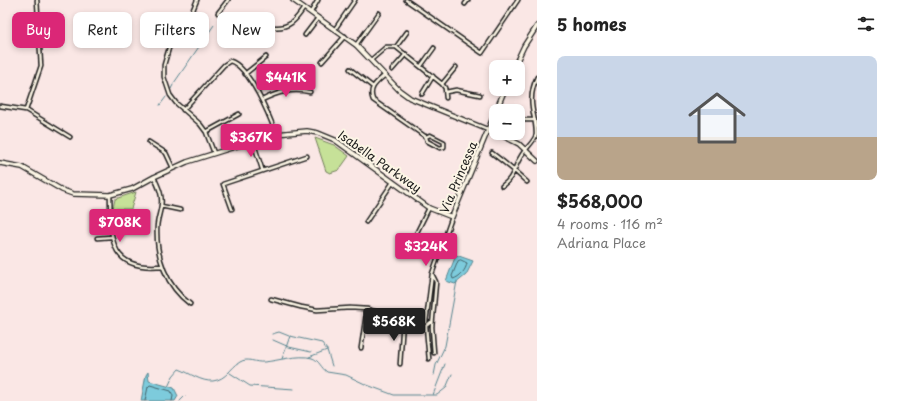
<!DOCTYPE html>
<html lang="en">
<head>
<meta charset="utf-8">
<style>
  :root { --surface:#fff; --page:#f2f2f2; --text:#222; --muted:#767676; --line:#e0e0e0; --accent:#db2777 }
  body { margin:0; font-family:"Playpen Sans",sans-serif; background:var(--page); color:var(--text); height:100vh; display:flex; flex-direction:column; font-size:15px; white-space:nowrap }
  * { box-sizing:border-box; margin:0 }
  p { font-size:13px; color:var(--muted) }
  .icon { flex:none; width:22px; height:22px; fill:none; stroke:currentColor; stroke-width:2; stroke-linecap:round; stroke-linejoin:round }
  .map { position:relative; flex:1; overflow:hidden }
  .drawer { display:flex; flex-direction:column; background:var(--surface); width:360px }
  .drawer>* { flex:none }
  .hud { position:absolute; left:12px; top:12px; width:380px; height:36px; display:flex; gap:8px }
  .fabs { position:absolute; left:489px; top:60px; display:grid; gap:8px }
  .fabs a { display:grid; place-items:center; width:36px; height:36px; border-radius:8px; background:var(--surface); box-shadow:0 2px 6px #0003; font-size:20px }
  .price { position:absolute; translate:-50% -34px; padding:0 9px; border-radius:4px; background:var(--accent); color:#fff; font-size:13px; line-height:26px; filter:drop-shadow(0 1px 2px #0008) }
  .price::after { content:''; position:absolute; left:50%; top:24px; width:12px; height:9px; margin-left:-6px; background:inherit; clip-path:polygon(0 0,100% 0,50% 100%) }
  .price.current { background:#222; color:#fff }
  ul { padding:0; list-style:none }
  li { display:grid; align-content:center; gap:8px; height:212px; padding:0 20px }
  li+li { border-top:1px solid var(--line) }
  li span { display:grid; place-items:center; height:124px; border-radius:8px; color:#555 }
  li>.icon { margin-inline-start:auto }
  span .icon { width:72px; height:72px; fill:#fffc; stroke-width:1 }
  li b { font-size:17px }
  h2 { display:flex; justify-content:space-between; align-items:center; height:48px; padding:0 20px; font-size:17px }
  .tag { padding:0 14px; border-radius:8px; background:var(--surface); box-shadow:0 2px 6px #0003; font-size:14px; line-height:36px }
  .tag.current { background:var(--accent); color:#fff }
  main { display:flex; flex:1; min-height:0 }
  .map>svg:first-child { display:block }
  .green { fill:#c6e198; stroke:#717e5a }
  .water { fill:#7dcbdc; stroke:#56858f }
  .lines { fill:none; stroke-linecap:round; stroke-linejoin:round }
  .shore { stroke:#436269; stroke-width:1 }
  .stream { stroke:#56858f; stroke-width:1 }
  .street-casing { stroke:#1c1c1c; stroke-width:5.5 }
  .secondary-casing { stroke:#1c1c1c; stroke-width:6 }
  .street { stroke:#fcf5e5; stroke-width:2.5 }
  .secondary { stroke:#fcf5e5; stroke-width:3.5 }
  .labels { text-anchor:middle; dominant-baseline:central; stroke-width:4; stroke-linejoin:round; paint-order:stroke }
  .street-label { font-size:12px; fill:#1c1c1c; stroke:#fcf5e5 }
</style>
</head>
<body>
<main>
<div class="map">
<svg width="537" height="401" viewBox="0 0 537 401">
  <rect width="100%" height="100%" fill="#fae7e5"/>
  <filter id="ink" filterUnits="userSpaceOnUse"><feTurbulence type="fractalNoise" baseFrequency=".025" numOctaves="2"/><feDisplacementMap in="SourceGraphic" scale="8" xChannelSelector="R" yChannelSelector="G"/><feConvolveMatrix kernelMatrix="1 2 1 2 8 2 1 2 1" color-interpolation-filters="sRGB"/></filter>
  <g filter="url(#ink)">
    <path class="green" d="M315,138L334,145L349,156L339,170L330,173L326,171Z
      M136,192L131,209H113L115,199Z"/>
    <path class="water" d="M456,255L473,261L466,275L455,284L446,281Z
      M148,372L149,381L174,388L178,396L175,401H141L146,375Z"/>
    <g class="lines">
      <path class="shore" d="M461,260L467,263C466,270 460,277 453,279L452,276L458,261Z
        M145,401L148,387L150,385L171,391L173,396L172,401"/>
      <path class="stream" d="M174,83L214,25
        M171,89L173,85
        M160,105L166,97
        M272,334L279,332L289,336
        M273,340L289,347L311,352
        M309,357L327,350
        M282,359L290,336L322,343L327,350L332,366
        M230,373L250,386L294,389
        M434,375L436,365L445,346L457,281
        M168,387L173,376L179,369C190,373 201,382 213,381C227,379 230,368 240,362C248,357 255,363 264,362C277,361 299,354 312,358C319,360 321,368 327,372L346,375L367,385L394,395H437L446,388L452,374
        M433,395L445,364
        M180,401L185,396"/>
      <g class="street-casing">
        <path id="street" d="M197,0L188,22L169,48L164,65V77L170,95L176,103L200,124L206,132L214,153
          M406,0L482,53L518,0
          M465,4L468,0
          M311,12L318,0
          M218,13L228,0
          M273,27C289,29 296,20 304,8
          M335,29L355,0
          M305,35L318,18
          M356,45L379,13
          M396,47L407,32
          M371,60L386,47H396L442,84L445,88L446,98
          M322,62L345,36
          M421,66L434,48
          M350,69L373,87
          M392,70L406,54
          M245,74L266,57
          M385,75C377,82 368,88 373,100L426,137
          M442,84L456,67
          M446,92L456,90L480,95
          M422,94L433,76
          M262,100C278,92 292,88 310,92
          M0,106L26,110L70,137
          M26,110L41,66L37,0
          M183,110L224,65L230,61C249,66 270,117 276,134
          M518,117L525,120H535
          M206,132L239,114
          M430,135L444,142V147L440,148L427,141L426,137Z
          M253,141L262,169
          M149,142L166,153L173,168
          M492,153C504,162 515,171 527,182
          M154,177C158,186 163,195 161,206C160,214 157,220 157,228C156,257 166,286 190,304
          M502,186C513,179 514,168 520,158C524,149 533,144 536,135C537,116 525,103 537,77
          M110,195C111,237 107,271 162,266
          M161,206L180,210
          M232,209L223,184L307,156
          M366,222L393,182
          M97,238L111,237
          M409,248L429,208
          M432,274L436,282L432,327L434,353
          M271,299L301,307L317,310L350,308L367,309L403,320L426,322L432,274L452,217
          M361,348L367,309
          M429,359L426,326L431,322
          M400,364L403,320"/>
      </g>
      <g class="secondary-casing">
        <path id="secondary" d="M293,0L356,45L399,90L410,98L496,133
          M514,67L524,46L537,26
          M497,133L519,144L537,161
          M0,163L22,167L62,190L73,194L110,195L132,189L154,177L187,162L276,134L307,131L318,133L335,140L429,208L452,217L505,89"/>
      </g>
      <use href="#street" class="street"/>
      <use href="#secondary" class="secondary"/>
    </g>
  </g>
  <g class="labels">
    <g class="street-label">
      <text transform="translate(380 161) rotate(35)">Isabella Parkway</text>
      <text transform="translate(458 177) rotate(-67)">Via Princessa</text>
    </g>
  </g>
</svg>
<div class="fabs">
<a>+</a>
<a>−</a>
</div>
<b class="price" style="left:286px;top:98px">$441K</b>
<b class="price" style="left:251px;top:158px">$367K</b>
<b class="price" style="left:120px;top:243px">$708K</b>
<b class="price" style="left:426px;top:267px">$324K</b>
<b class="price current" style="left:394px;top:342px">$568K</b>
<div class="hud">
<a class="tag current">Buy</a>
<a class="tag">Rent</a>
<a class="tag">Filters</a>
<a class="tag">New</a>
</div>
</div>
<section class="drawer">
<h2>5 homes<svg class="icon" aria-label="filters" viewBox="0 0 24 24"><path d="M4 7h16M4 17h16"/><circle cx="9" cy="7" r="2"/><circle cx="15" cy="17" r="2"/></svg></h2>
<ul>
<li><span style="background:linear-gradient(#c9d6e8 65%,#b9a48a 0)"><svg class="icon" aria-label="home" viewBox="0 0 24 24"><path d="M3 11l9-7 9 7M6 9v11h12V9"/></svg></span><div><b>$568,000</b><p>4 rooms · 116 m²</p><p>Adriana Place</p></div></li>
</ul>
</section>
</main>
</body>
</html>
